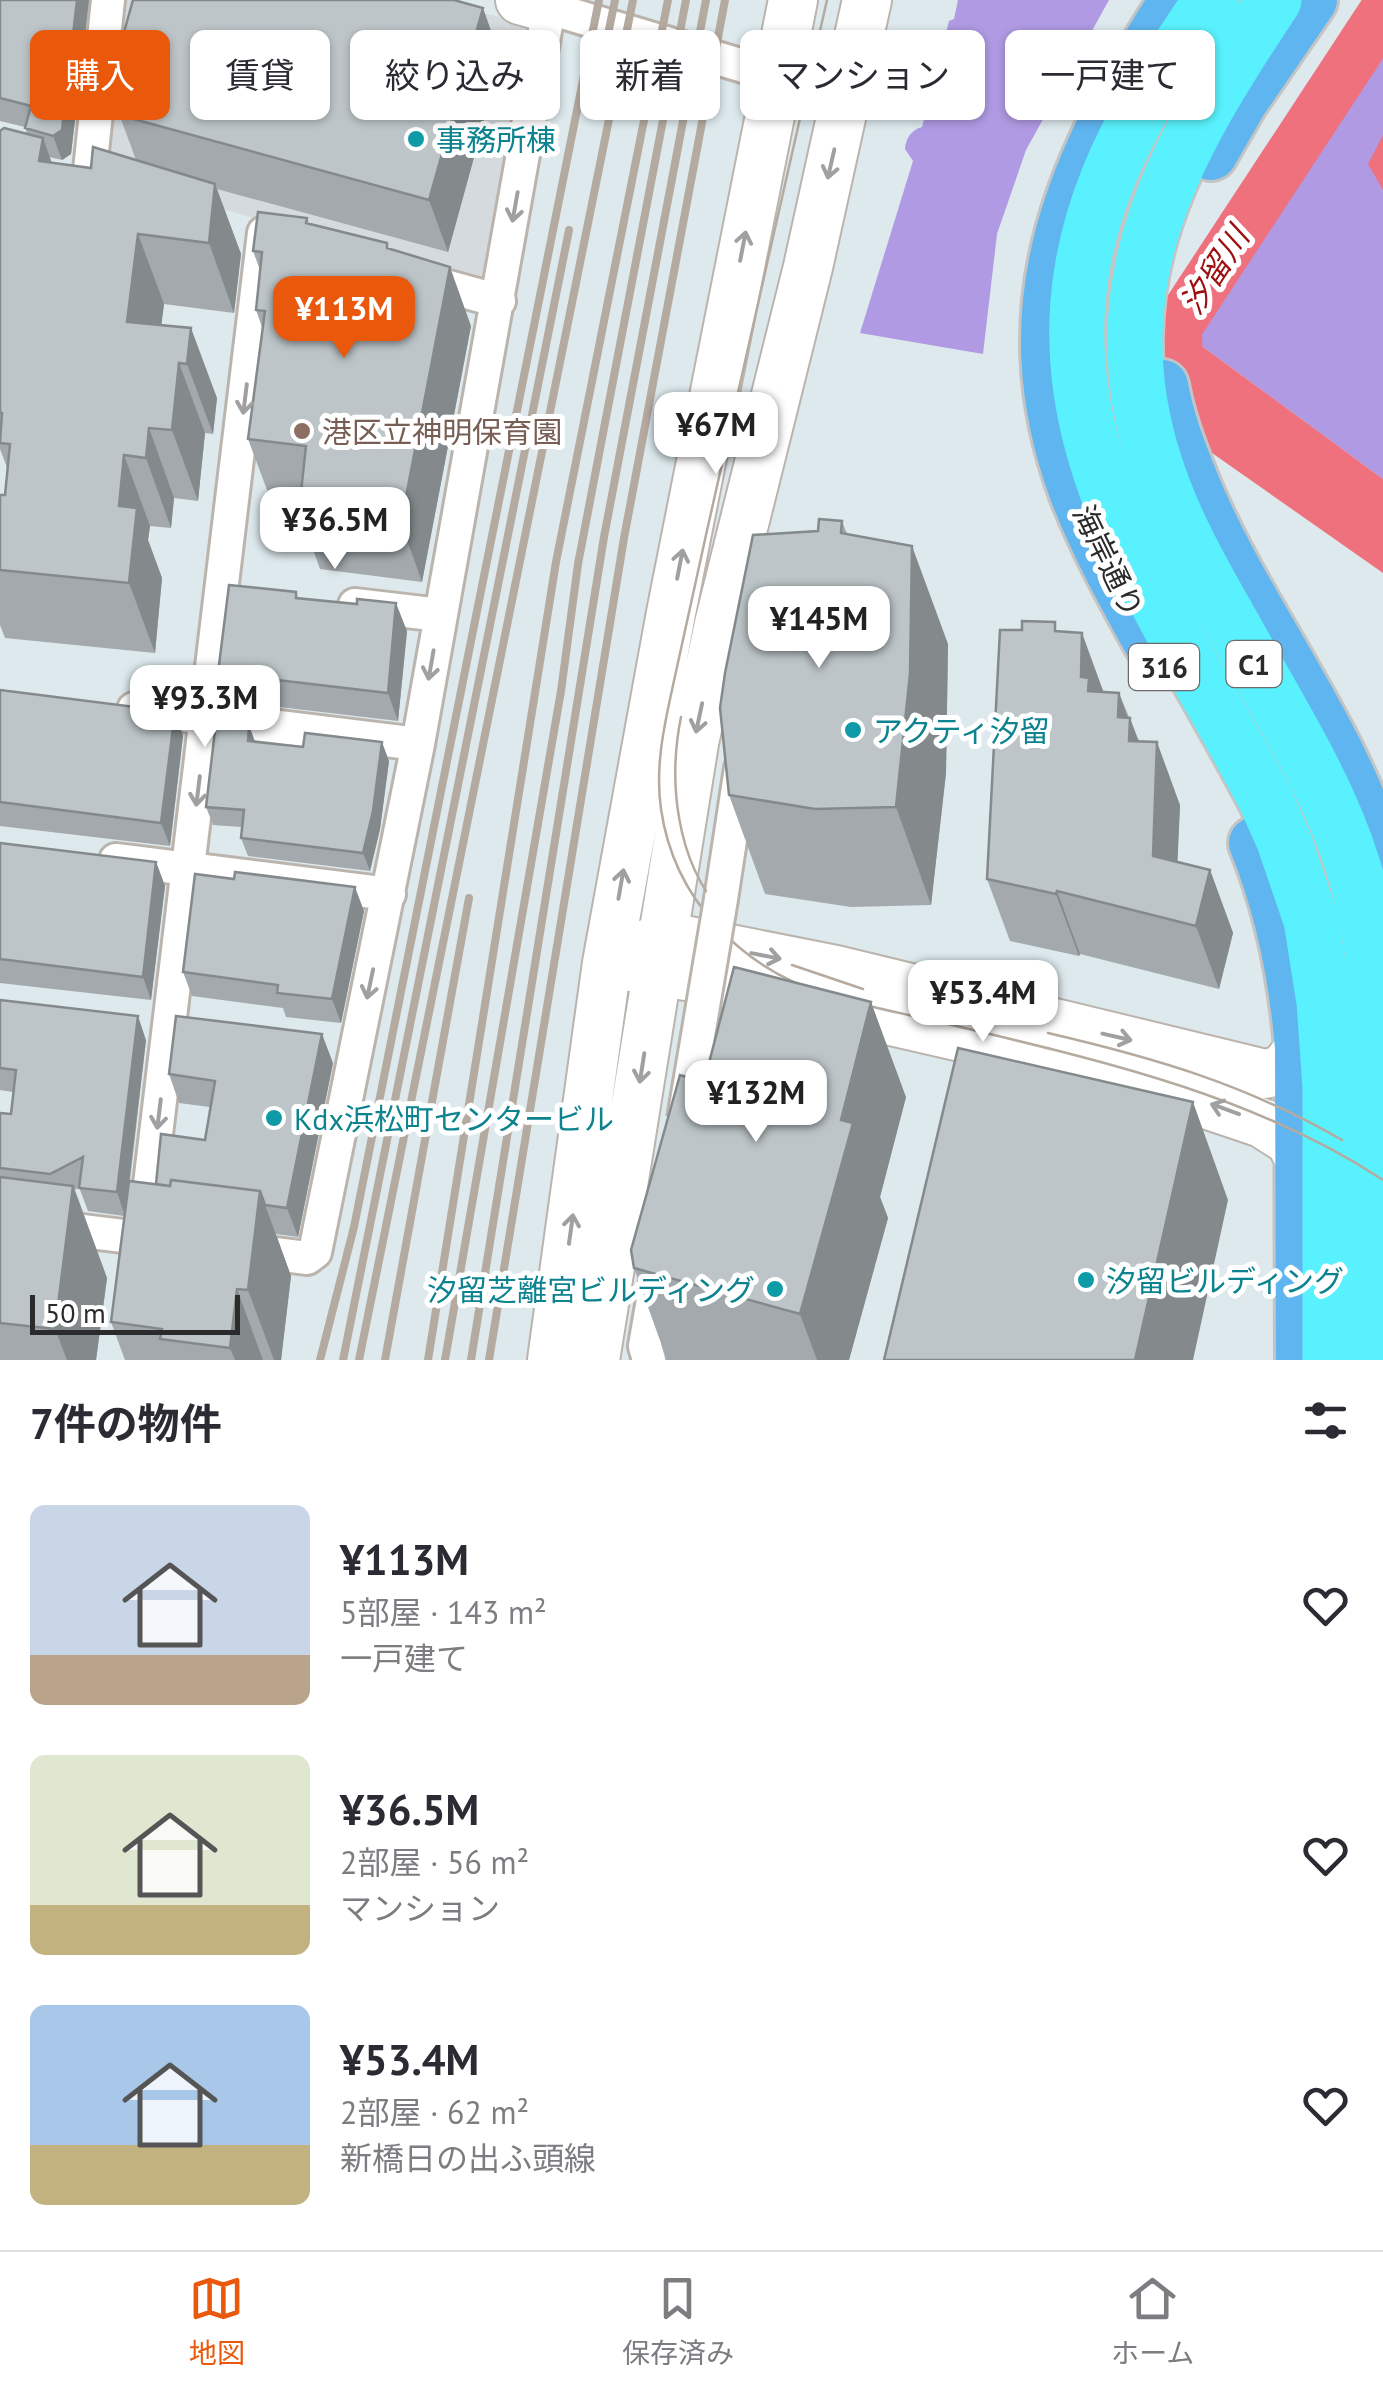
<!DOCTYPE html>
<html lang="ja">
<head>
<meta charset="utf-8">
<style>
  :root { --surface:#fff; --page:#f2f2f3; --text:#2b2b33; --muted:#7c7c81; --line:#e1e1e2; --accent:#ea580c }
  body { margin:0; font-family:"PT Sans","Noto Sans JP",sans-serif; background:var(--page); color:var(--text); height:100vh; display:flex; flex-direction:column; font-size:38px; white-space:nowrap }
  * { box-sizing:border-box; margin:0 }
  p { font-size:32px; color:var(--muted) }
  .icon { flex:none; width:55px; height:55px; fill:none; stroke:currentColor; stroke-width:2; stroke-linecap:round; stroke-linejoin:round }
  .map { position:relative; height:1360px; overflow:hidden }
  .side { display:flex; flex-direction:column; background:var(--surface); flex:1 }
  .side>* { flex:none }
  .top-card { position:absolute; left:30px; top:30px; width:1325px; height:90px; display:flex; gap:20px }
  .scale { position:absolute; left:30px; bottom:25px; width:210px; box-sizing:border-box; padding-left:10px; border:5px solid #2b2b2b; border-top:0; font-size:28px; line-height:35px; white-space:nowrap; color:#2b2b2b; -webkit-text-stroke:8px #fff; paint-order:stroke }
  .price { position:absolute; translate:-50% -85px; padding:0 22px; border-radius:20px; background:#fff; color:#222; font-size:32px; line-height:65px; filter:drop-shadow(0 2px 5px #0008) }
  .price::after { content:''; position:absolute; left:50%; top:60px; width:30px; height:22px; margin-left:-15px; background:inherit; clip-path:polygon(0 0,100% 0,50% 100%) }
  .price.selected { background:var(--accent); color:#fff }
  ul { padding:0; list-style:none }
  li { display:flex; align-items:center; gap:30px; height:250px; padding:0 30px }
  li span { display:grid; place-items:center; flex:none; width:280px; height:200px; border-radius:15px; color:#555 }
  li>.icon { margin-inline-start:auto }
  span .icon { width:120px; height:120px; fill:#fffc; stroke-width:1 }
  li b { font-size:42px }
  h2 { display:flex; justify-content:space-between; align-items:center; height:120px; padding:0 30px; font-size:42px }
  .tag { padding:0 35px; border-radius:15px; background:var(--surface); box-shadow:0 2px 8px #0004; font-size:35px; line-height:90px }
  .tag.selected { background:var(--accent); color:#fff }
  .menu { display:flex; justify-content:space-around; align-items:center; height:140px; border-top:2px solid var(--line); background:var(--surface); font-size:28px; color:var(--muted) }
  .menu a { display:grid; justify-items:center; gap:5px }
  .menu .selected { color:var(--accent) }
  .map>svg:first-child { display:block }
  .green { fill:#b09ae3 }
  .plaza { fill:#d4dadd }
  .water { fill:#ee717d }
  .lines { fill:none; stroke-linecap:round; stroke-linejoin:round }
  .river { stroke:#ee717d; stroke-width:50 }
  .street-casing { stroke:#bbb4ad; stroke-width:38 }
  .secondary-casing { stroke:#bbb4ad; stroke-width:52 }
  .primary-casing { stroke:#c4c4c4; stroke-width:58 }
  .highway-casing { stroke:#c4c4c4; stroke-width:60 }
  .street { stroke:#fff; stroke-width:32 }
  .secondary { stroke:#fff; stroke-width:48 }
  .primary { stroke:#5fb5f0; stroke-width:52 }
  .highway { stroke:#58f1fd; stroke-width:55 }
  .tram { stroke:#b5aaa0; stroke-width:2.5 }
  .rail { stroke:#b5aaa0; stroke-width:8 }
  .street-bridge-casing { stroke:#bbb4ad; stroke-width:38; stroke-linecap:butt }
  .street-bridge { stroke:#fff; stroke-width:32 }
  .wall { fill:#a3a9ac }
  .shaded-wall { fill:#848a8c }
  .building { fill:#bdc5c8; stroke:#848a8c; stroke-width:2.5 }
  .oneway { stroke:#a0a0a0 }
  .culture-dot { fill:#0f9aa8; stroke:#fff; stroke-width:4 }
  .education-dot { fill:#8d6e63; stroke:#fff; stroke-width:4 }
  .labels { text-anchor:middle; dominant-baseline:central; stroke-width:10; stroke-linejoin:round; paint-order:stroke }
  .shield { fill:#fff; stroke:#6b6b6b; stroke-width:2.5 }
  .shield-label { font-size:28px; font-weight:bold; fill:#2b2b2b }
  .culture-label { font-size:30px; fill:#0d838f; stroke:#fff; text-anchor:start }
  .education-label { font-size:30px; fill:#785e54; stroke:#fff; text-anchor:start }
  .street-label { font-size:30px; fill:#2b2b2b; stroke:#fff }
  .water-label { font-size:32px; font-style:italic; fill:#9c0e10; stroke:#fff }
</style>
</head>
<body>
<div class="map">
<svg width="1383" height="1360" viewBox="0 0 1383 1360">
  <rect width="100%" height="100%" fill="#dde9ed"/>
  <path class="green" d="M958,0H1109L1026,150L997,234L983,354L860,333L913,161L905,149C906,138 911,130 922,127L949,21L954,19Z
    M1383,20V479L1180,330Z"/>
  <path class="plaza" d="M122,0H166L130,130L129,143L138,163L436,0L525,24L531,36L491,272L483,282L111,178L101,164Z"/>
  <path class="water" d="M1383,135V190L1368,164Z
    M1180,330L1383,479V573L1202,446L1181,397Z"/>
  <g class="lines">
    <path class="river" d="M1222,408L1178,377L1177,327L1383,13"/>
    <g class="street-casing">
      <path id="street" d="M88,189L108,0
        M416,278L499,301
        M355,605L440,615
        M134,709L418,744
        M116,860L389,894
        M721,899L741,768
        M0,1221L164,1241
        M145,1226L264,233
        M243,1250L307,1258L315,1252L418,744L549,8L750,68L778,72
        M649,1360L645,1346L658,1271"/>
    </g>
    <g class="secondary-casing">
      <path id="secondary" d="M520,0L549,8
        M793,0L671,613L607,963L717,981L1105,1070L1262,1123L1290,1141L1302,1163
        M552,1360L607,963L664,936L836,970L1265,1074L1282,1070L1301,1047
        M595,1360L694,743L719,624L808,267L867,0"/>
    </g>
    <g class="primary-casing">
      <path id="primary" d="M1211,154L1241,102L1311,0
        M1162,386C1168,419 1179,448 1192,480C1245,612 1347,732 1383,869
        M1149,641C1122,592 1095,543 1075,491C1006,302 1074,159 1176,0
        M1255,843C1282,909 1295,976 1301,1047L1302,1360"/>
    </g>
    <g class="highway-casing">
      <path id="highway" d="M1211,0C1173,57 1134,113 1108,178C1011,418 1161,597 1266,800L1284,841L1311,920L1324,1002L1330,1087V1360
        M1274,0C1176,148 1096,280 1155,464C1175,527 1209,583 1241,640C1281,713 1327,784 1352,863C1382,956 1381,1052 1381,1148C1381,1219 1381,1289 1381,1360"/>
    </g>
    <use href="#street" class="street"/>
    <use href="#secondary" class="secondary"/>
    <use href="#primary" class="primary"/>
    <use href="#highway" class="highway"/>
    <path class="tram" d="M827,0C786,178 746,357 706,535C696,579 687,623 677,667C667,714 654,761 661,809C674,899 740,967 825,994C865,1007 908,1014 948,1024C1098,1060 1252,1094 1383,1180
      M681,717C668,781 676,860 721,911
      M792,965L863,989
      M1048,1033C1155,1058 1245,1084 1342,1140"/>
    <path class="rail" d="M604,54L615,0
      M320,1360L354,1227L599,0
      M343,1360L569,230
      M359,1360L633,0
      M385,1360L469,898
      M428,1360L556,562L668,0
      M445,1360L561,691L578,564L686,0
      M471,1360L604,537L706,0
      M489,1360L624,538L725,0"/>
    <g class="street-bridge-casing">
      <path id="street-bridge" d="M684,1119L721,899"/>
    </g>
    <use href="#street-bridge" class="street-bridge"/>
  </g>
  <path class="wall" d="M0,0H89L71,154L62,160L49,157L52,163L91,168L136,160L111,92L501,59L448,252L217,189L241,254L234,313L164,304L161,325L217,398L213,434L205,433L198,501L174,498L171,528L150,526L148,540L162,578L155,653L5,638L0,625V495H5L8,470L0,449V131L27,134L25,127L0,121Z
    M307,218L309,223L389,249L471,326L422,582L320,569L299,510L300,502L270,498L248,439L263,330L256,310L260,270L253,251Z
    M842,521L847,534L948,644L946,773L931,905L851,907L765,894L729,795L818,531Z
    M296,592L298,598L407,631L398,721L228,701L218,673Z
    M1058,632L1104,692L1119,693L1139,741L1180,805L1177,862L1210,870L1233,933L1219,989L1080,954L1079,956L1010,941L987,879Z
    M0,690L175,712L183,736L170,846L0,826Z
    M249,726L255,742L389,761L380,829L370,871L248,856L241,838L242,827L213,825L206,807Z
    M0,843L156,862L165,886L151,1000L0,983Z
    M364,911L341,1023L286,1017L283,1008L192,996L183,972Z
    M0,1000L146,1040L130,1181L156,1184L205,1140L210,1107L179,1103L169,1074L333,1063L298,1237L276,1234L291,1276L281,1360H125L111,1322L124,1216L88,1211L79,1187L75,1190L107,1278L96,1360H0V1113L11,1114L13,1092L0,1090Z
    M704,1082L906,1097L880,1197L888,1218L849,1360H667L634,1268Z"/>
  <path class="shaded-wall" d="M77,0H89L71,154L62,160L53,136Z
    M483,8L501,59L448,252L429,200Z
    M43,138L68,208L39,161Z
    M215,184L241,254L234,313L209,243Z
    M138,234L164,304L153,392L127,322Z
    M450,267L471,326L422,582L401,523Z
    M191,328L217,398L213,434L187,364Z
    M179,363L205,433L198,501L172,430Z
    M149,428L174,498L171,528L146,458Z
    M124,455L150,526L148,540L162,578L155,653L129,583L119,506Z
    M912,546L948,644L946,773L931,905L896,807Z
    M396,603L407,631L398,721L388,693Z
    M1082,633L1105,696L1104,721L1081,677Z
    M1119,693L1130,724V718L1153,780L1152,803L1118,717Z
    M175,712L183,736L170,846L161,823Z
    M249,726L256,744L248,741Z
    M382,742L389,761L380,829L370,871L363,853Z
    M1157,742L1180,805L1175,919L1153,856Z
    M156,862L165,886L151,1000L143,977Z
    M1210,870L1233,933L1219,989L1196,926Z
    M355,887L364,911L341,1023L332,999Z
    M1057,891L1080,954L1079,956L1056,894Z
    M871,1002L906,1097L880,1197L888,1218L849,1360H817L800,1314L841,1120Z
    M138,1016L146,1040L125,1216L117,1192Z
    M322,1034L333,1063L298,1237L287,1208Z
    M1193,1102L1228,1200L1193,1360H1135Z
    M73,1186L107,1278L96,1360H67L55,1329Z
    M260,1191L291,1276L281,1360H274L248,1290Z
    M237,1289L263,1360H235L230,1348Z"/>
  <path class="building" d="M0,0H77L62,130L53,136L25,128L31,106L0,98Z
    M133,0H454L483,8L429,200L130,118L119,112L111,92V79Z
    M4,128L43,138L39,161L91,168L93,147L215,184L209,243L138,234L127,322L191,328L187,364L179,363L172,430L149,428L146,458L124,455L119,506L137,508L129,583L0,570V495H5L10,444L0,443L2,413H0V131Z
    M258,212L307,218L306,223L387,243V248L450,267L401,523L299,510L306,446L248,439L265,311L256,310L262,252L253,251Z
    M819,519L842,521L841,533L912,546L910,674L896,807L815,809L729,795L720,708L725,673L753,535L818,531Z
    M229,585L296,592V598L357,604V599L396,603L388,693L218,673Z
    M1022,621L1055,622V631L1082,633L1081,677L1089,678L1088,691L1119,693L1118,717L1130,718L1129,741L1157,742L1153,856L1210,870L1196,926L1057,891L1056,894L987,879L1000,630H1022Z
    M0,690L175,712L161,823L0,802Z
    M216,722L249,726L248,741L303,747L305,733L382,742L373,811L363,853L241,838L244,810L206,807Z
    M0,843L156,862L143,977L0,959Z
    M235,872L355,887L332,999L277,993L278,985L183,972L195,874L234,879Z
    M734,967L871,1002L841,1120L853,1123L800,1314L634,1268L631,1250L680,1075L704,1082Z
    M0,1000L138,1016L117,1192L79,1188L83,1157L50,1174L0,1168V1113L11,1114L16,1070L0,1068Z
    M176,1016L322,1034L287,1208L265,1205L260,1191L171,1180L170,1186L156,1184L161,1134L205,1140L215,1081L169,1074Z
    M958,1048L1193,1102L1135,1360H884Z
    M0,1177L73,1186L55,1329L0,1323Z
    M171,1180L260,1191L248,1290L237,1289L230,1348L160,1339L162,1329L111,1322L129,1181L170,1186Z"/>
  <defs><path id="oneway-shaft" d="M-6 0H5M1.5-3L5.5 0L1.5 3" fill="none" stroke-width="1.6" stroke-linecap="round" stroke-linejoin="round" transform="scale(2.5)"/></defs>
  <g class="oneway">
    <use href="#oneway-shaft" transform="translate(831 164) rotate(103)"/>
    <use href="#oneway-shaft" transform="translate(515 207) rotate(100)"/>
    <use href="#oneway-shaft" transform="translate(743 246) rotate(-79)"/>
    <use href="#oneway-shaft" transform="translate(245 399) rotate(97)"/>
    <use href="#oneway-shaft" transform="translate(680 564) rotate(-79)"/>
    <use href="#oneway-shaft" transform="translate(431 665) rotate(100)"/>
    <use href="#oneway-shaft" transform="translate(699 718) rotate(102)"/>
    <use href="#oneway-shaft" transform="translate(198 791) rotate(97)"/>
    <use href="#oneway-shaft" transform="translate(621 884) rotate(-80)"/>
    <use href="#oneway-shaft" transform="translate(766 956) rotate(11)"/>
    <use href="#oneway-shaft" transform="translate(370 984) rotate(102)"/>
    <use href="#oneway-shaft" transform="translate(1117 1037) rotate(13)"/>
    <use href="#oneway-shaft" transform="translate(642 1068) rotate(99)"/>
    <use href="#oneway-shaft" transform="translate(1225 1109) rotate(-160)"/>
    <use href="#oneway-shaft" transform="translate(159 1114) rotate(97)"/>
    <use href="#oneway-shaft" transform="translate(571 1229) rotate(-82)"/>
  </g>
  <g class="culture-dot">
    <circle cx="416" cy="139" r="10"/>
    <circle cx="853" cy="730" r="10"/>
    <circle cx="274" cy="1118" r="10"/>
    <circle cx="1086" cy="1280" r="10"/>
    <circle cx="775" cy="1289" r="10"/>
  </g>
  <circle class="education-dot" cx="302" cy="431" r="10"/>
  <g class="labels">
    <g class="shield">
      <rect x="1226.5" y="641" width="55" height="46" rx="8"/>
      <rect x="1129" y="644" width="70" height="46" rx="8"/>
    </g>
    <g class="shield-label">
      <text x="1254" y="664">C1</text>
      <text x="1164" y="667">316</text>
    </g>
    <g class="culture-label">
      <text x="436" y="139">事務所棟</text>
      <text x="873" y="730">アクティ汐留</text>
      <text x="294" y="1118">Kdx浜松町センタービル</text>
      <text x="1106" y="1280">汐留ビルディング</text>
      <text x="755" y="1289" text-anchor="end">汐留芝離宮ビルディング</text>
    </g>
    <g class="education-label">
      <text x="322" y="431">港区立神明保育園</text>
    </g>
    <g class="street-label">
      <text transform="translate(1109 561) rotate(64)">海岸通り</text>
    </g>
    <g class="water-label">
      <text transform="translate(1214 270) rotate(-57)">汐留川</text>
    </g>
  </g>
</svg>
<div class="scale">50 m</div>
<b class="price selected" style="left:344px;top:361px">¥113M</b>
<b class="price" style="left:716px;top:477px">¥67M</b>
<b class="price" style="left:335px;top:572px">¥36.5M</b>
<b class="price" style="left:819px;top:671px">¥145M</b>
<b class="price" style="left:205px;top:750px">¥93.3M</b>
<b class="price" style="left:983px;top:1045px">¥53.4M</b>
<b class="price" style="left:756px;top:1145px">¥132M</b>
<div class="top-card">
<a class="tag selected">購入</a>
<a class="tag">賃貸</a>
<a class="tag">絞り込み</a>
<a class="tag">新着</a>
<a class="tag">マンション</a>
<a class="tag">一戸建て</a>
</div>
</div>
<section class="side">
<h2>7件の物件<svg class="icon" aria-label="filters" viewBox="0 0 24 24"><path d="M4 7h16M4 17h16"/><circle cx="9" cy="7" r="2"/><circle cx="15" cy="17" r="2"/></svg></h2>
<ul>
<li><span style="background:linear-gradient(#c9d6e8 75%,#b9a48a 0)"><svg class="icon" aria-label="home" viewBox="0 0 24 24"><path d="M3 11l9-7 9 7M6 9v11h12V9"/></svg></span><div><b>¥113M</b><p>5部屋 · 143 m²</p><p>一戸建て</p></div><svg class="icon" aria-label="heart" viewBox="0 0 24 24"><path d="M12 20l-8-8c-3-5 5-10 8-4 3-6 11-1 8 4z"/></svg></li>
<li><span style="background:linear-gradient(#dfe7d0 75%,#c2b280 0)"><svg class="icon" aria-label="home" viewBox="0 0 24 24"><path d="M3 11l9-7 9 7M6 9v11h12V9"/></svg></span><div><b>¥36.5M</b><p>2部屋 · 56 m²</p><p>マンション</p></div><svg class="icon" aria-label="heart" viewBox="0 0 24 24"><path d="M12 20l-8-8c-3-5 5-10 8-4 3-6 11-1 8 4z"/></svg></li>
<li><span style="background:linear-gradient(#a9c7e8 70%,#c2b280 0)"><svg class="icon" aria-label="home" viewBox="0 0 24 24"><path d="M3 11l9-7 9 7M6 9v11h12V9"/></svg></span><div><b>¥53.4M</b><p>2部屋 · 62 m²</p><p>新橋日の出ふ頭線</p></div><svg class="icon" aria-label="heart" viewBox="0 0 24 24"><path d="M12 20l-8-8c-3-5 5-10 8-4 3-6 11-1 8 4z"/></svg></li>
</ul>
</section>
<nav class="menu">
<a class="selected"><svg class="icon" aria-label="map" viewBox="0 0 24 24"><path d="M3 6l6-2 6 2 6-2v14l-6 2-6-2-6 2zM9 4v14M15 6v14"/></svg>地図</a>
<a><svg class="icon" aria-label="saved" viewBox="0 0 24 24"><path d="M7 4h10v16l-5-4-5 4z"/></svg>保存済み</a>
<a><svg class="icon" aria-label="home" viewBox="0 0 24 24"><path d="M3 11l9-7 9 7M6 9v11h12V9"/></svg>ホーム</a>
</nav>
</body>
</html>
